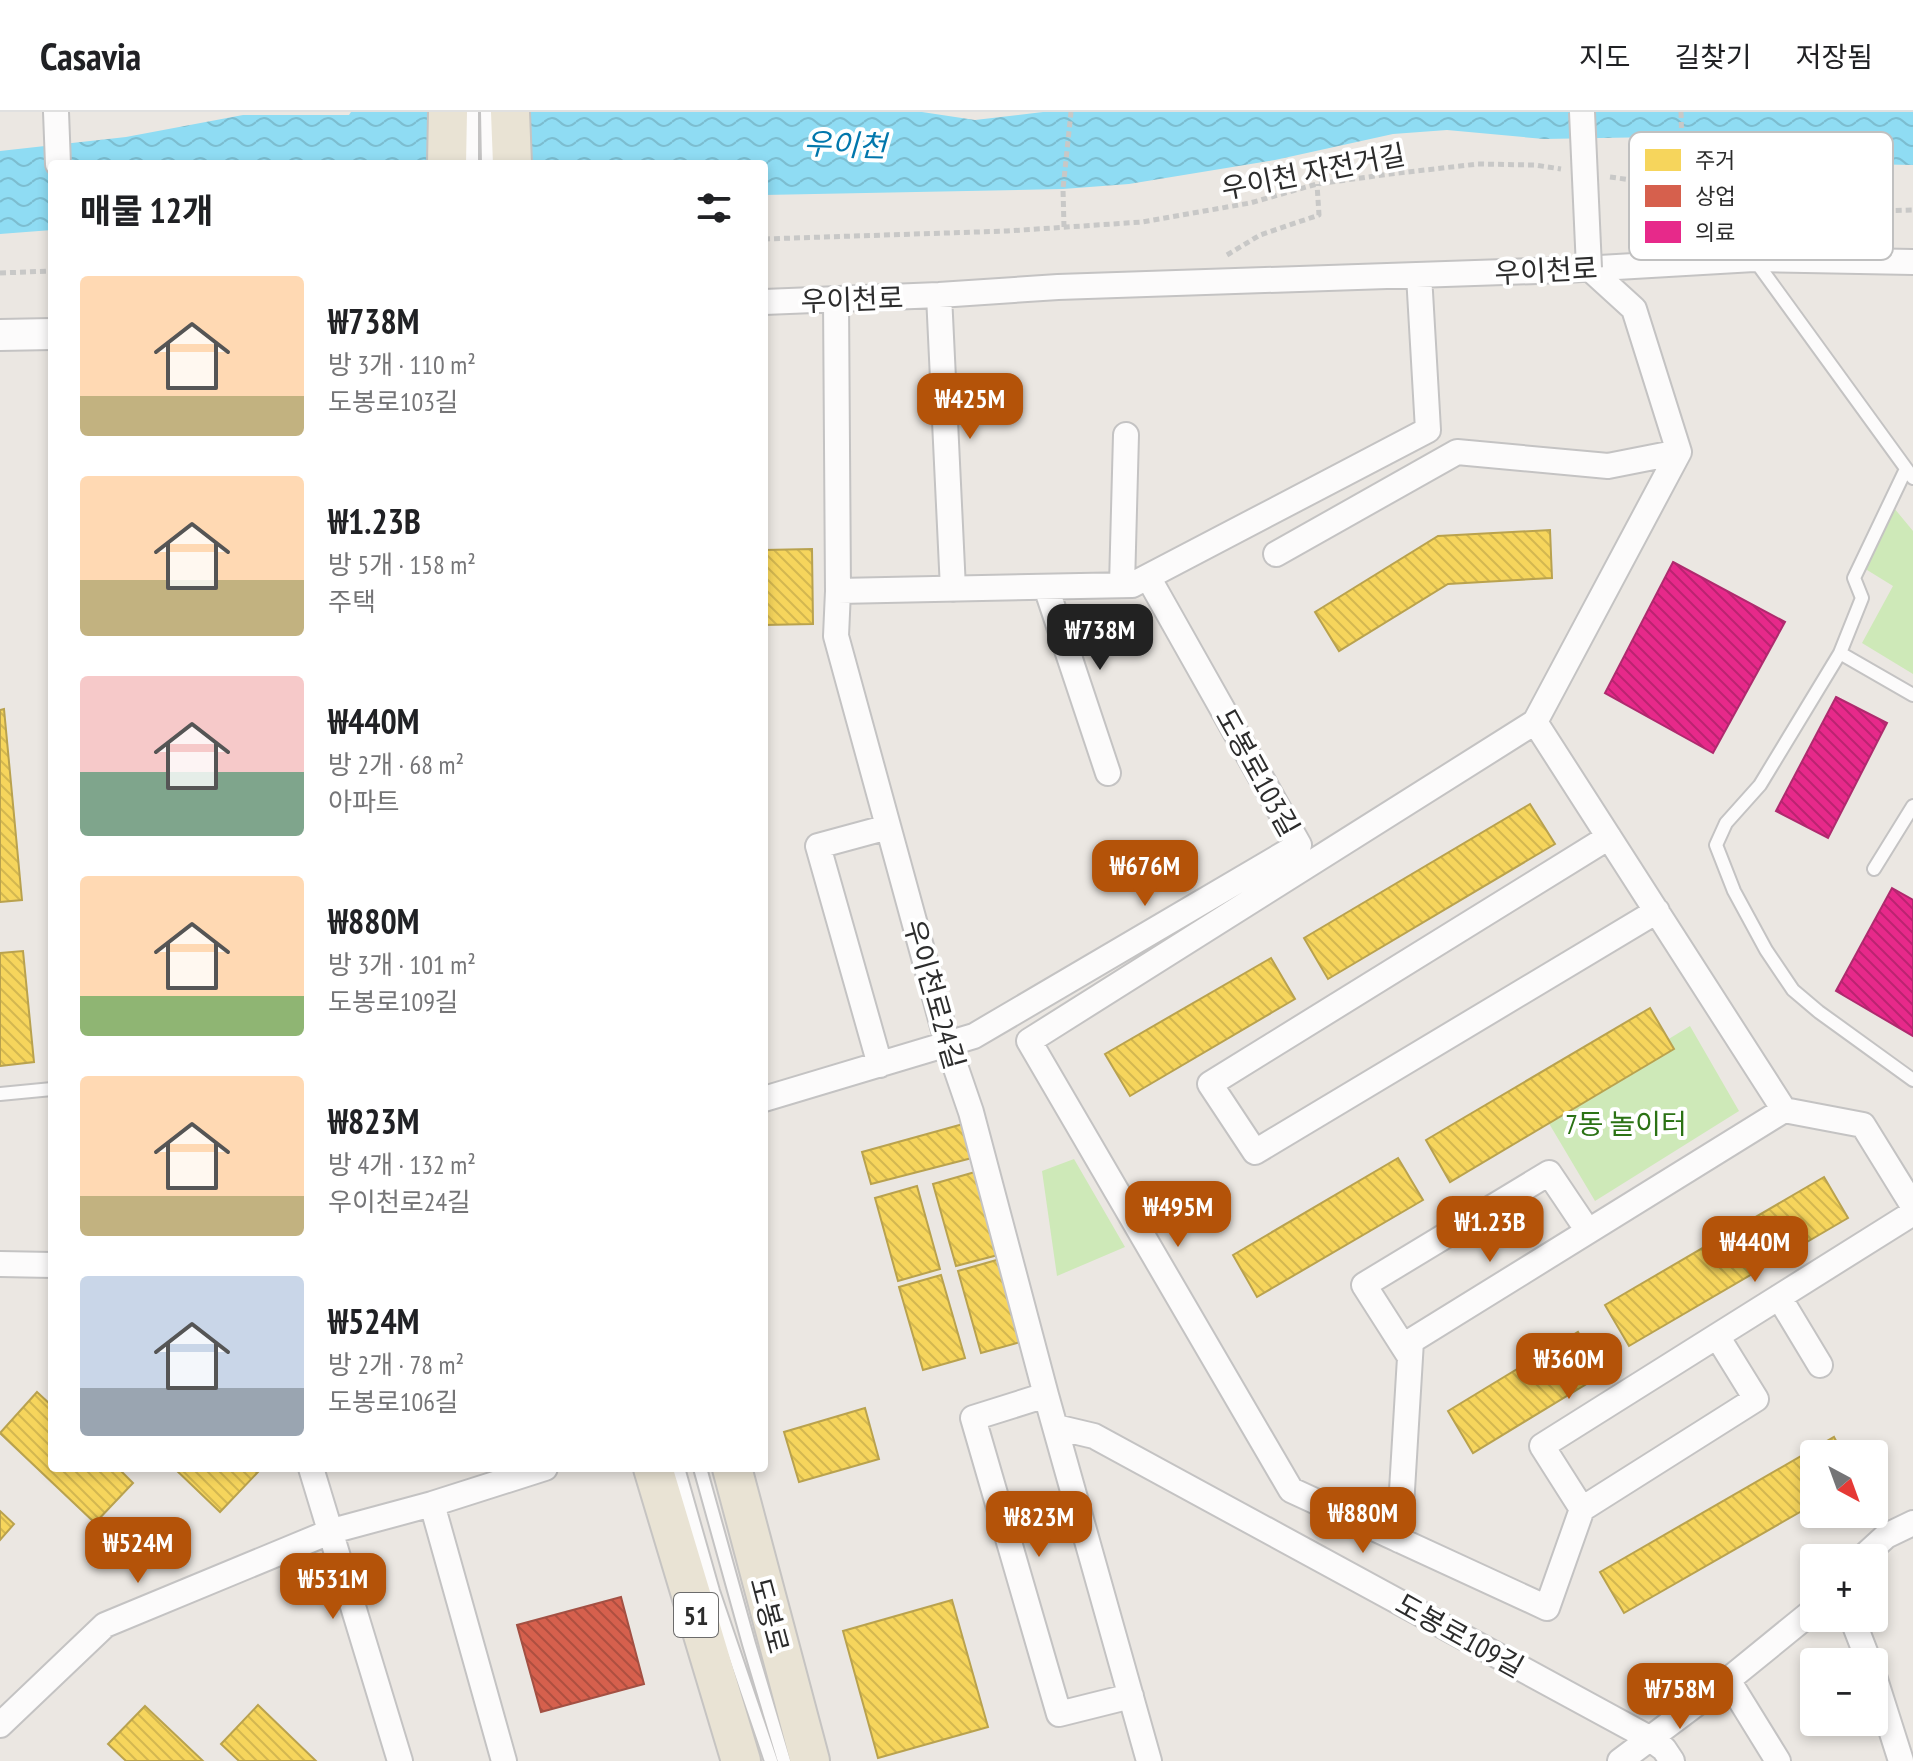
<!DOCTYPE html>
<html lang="ko">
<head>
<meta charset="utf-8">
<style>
  :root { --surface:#fff; --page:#f6f6f6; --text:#202124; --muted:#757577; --line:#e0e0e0; --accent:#b45309 }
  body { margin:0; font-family:"PT Sans Narrow","Noto Sans KR",sans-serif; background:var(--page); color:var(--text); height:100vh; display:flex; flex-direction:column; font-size:30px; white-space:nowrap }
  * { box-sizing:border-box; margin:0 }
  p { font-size:26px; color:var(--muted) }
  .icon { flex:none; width:44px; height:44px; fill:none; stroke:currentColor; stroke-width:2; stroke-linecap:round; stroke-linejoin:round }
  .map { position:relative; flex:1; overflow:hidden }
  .side { position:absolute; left:48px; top:48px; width:720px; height:1312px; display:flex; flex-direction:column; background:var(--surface); border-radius:8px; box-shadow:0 4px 12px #0003 }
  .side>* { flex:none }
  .needle { width:52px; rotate:139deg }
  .controls { position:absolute; left:1800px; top:1328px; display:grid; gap:16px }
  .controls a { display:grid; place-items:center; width:88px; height:88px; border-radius:8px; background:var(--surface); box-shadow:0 4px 12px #0003; font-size:40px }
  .price { position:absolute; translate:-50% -68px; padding:0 18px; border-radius:16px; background:var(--accent); color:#fff; font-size:26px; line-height:52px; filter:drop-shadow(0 2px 4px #0008) }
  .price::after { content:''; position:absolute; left:50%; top:48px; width:24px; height:18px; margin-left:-12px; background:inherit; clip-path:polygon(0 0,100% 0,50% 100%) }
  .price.selected { background:#222; color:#fff }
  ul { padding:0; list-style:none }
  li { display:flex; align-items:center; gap:24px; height:200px; padding:0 32px }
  li span { display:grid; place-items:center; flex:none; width:224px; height:160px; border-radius:8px; color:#555 }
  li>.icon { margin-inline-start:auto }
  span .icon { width:96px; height:96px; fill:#fffc; stroke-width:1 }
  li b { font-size:34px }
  h2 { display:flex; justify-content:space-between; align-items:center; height:96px; padding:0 32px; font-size:34px }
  header { display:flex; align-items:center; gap:48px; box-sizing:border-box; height:112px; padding:0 40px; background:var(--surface); border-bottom:2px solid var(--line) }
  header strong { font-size:38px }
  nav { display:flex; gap:44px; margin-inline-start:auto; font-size:28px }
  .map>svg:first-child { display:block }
  .park { fill:#cee9b8 }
  .water { fill:url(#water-waves) }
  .homes { fill:url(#homes-back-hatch); stroke:#b9a24e; stroke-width:2 }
  .shops { fill:url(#shops-back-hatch); stroke:#a35043; stroke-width:2 }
  .health { fill:url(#health-back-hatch); stroke:#af2a6e; stroke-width:2 }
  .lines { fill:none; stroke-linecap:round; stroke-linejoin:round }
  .service-casing { stroke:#c4c3c3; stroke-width:16 }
  .minor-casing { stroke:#c4c3c3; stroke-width:28 }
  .tertiary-casing { stroke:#c4c3c3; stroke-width:34 }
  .primary-casing { stroke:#c6c4c2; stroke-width:42 }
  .path { stroke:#c8c8c7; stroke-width:5; stroke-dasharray:6 4; stroke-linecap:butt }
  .service { stroke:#fcfbfb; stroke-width:12 }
  .minor { stroke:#fcfbfb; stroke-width:24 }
  .tertiary { stroke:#fcfbfb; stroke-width:30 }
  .primary { stroke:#e9e3d4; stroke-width:38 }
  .minor-bridge-casing { stroke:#c4c3c3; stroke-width:28; stroke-linecap:butt }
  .minor-bridge { stroke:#fcfbfb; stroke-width:24 }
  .labels { text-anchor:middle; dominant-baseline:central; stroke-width:8; stroke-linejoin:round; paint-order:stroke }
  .shield { fill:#fff; stroke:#6b6b6b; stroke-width:2 }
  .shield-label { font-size:26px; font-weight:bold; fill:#2c2c2c }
  .street-label { font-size:28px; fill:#2c2c2c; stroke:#fff }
  .park-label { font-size:28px; fill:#2b7214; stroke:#fff }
  .water-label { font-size:30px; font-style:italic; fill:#0177ac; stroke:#fff }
  .key { fill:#fff; stroke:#c0c0c0; stroke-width:2 }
  .key-label { font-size:22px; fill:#2c2c2c }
</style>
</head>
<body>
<header>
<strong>Casavia</strong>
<nav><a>지도</a><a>길찾기</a><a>저장됨</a></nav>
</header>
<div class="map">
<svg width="1913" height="1649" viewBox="0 0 1913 1649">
  <defs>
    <pattern id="water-waves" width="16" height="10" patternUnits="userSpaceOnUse" patternTransform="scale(2)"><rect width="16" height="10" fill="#8fdcf3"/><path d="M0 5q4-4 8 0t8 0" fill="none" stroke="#7cbdd0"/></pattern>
    <pattern id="homes-back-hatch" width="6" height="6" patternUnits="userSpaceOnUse" patternTransform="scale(2)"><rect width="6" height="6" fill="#f6d55c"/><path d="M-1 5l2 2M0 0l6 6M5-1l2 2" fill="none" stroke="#d3b750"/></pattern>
    <pattern id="shops-back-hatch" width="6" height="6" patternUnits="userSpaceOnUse" patternTransform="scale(2)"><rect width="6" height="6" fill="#d6604d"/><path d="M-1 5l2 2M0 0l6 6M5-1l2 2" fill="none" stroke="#ae4f40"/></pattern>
    <pattern id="health-back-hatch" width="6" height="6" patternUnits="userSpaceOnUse" patternTransform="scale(2)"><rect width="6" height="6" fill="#e7298a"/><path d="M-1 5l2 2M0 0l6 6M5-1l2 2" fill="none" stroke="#bb2371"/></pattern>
  </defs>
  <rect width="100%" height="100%" fill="#ebe7e2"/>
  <path class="park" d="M1894,396L1913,419V562L1862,531L1893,474L1859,453Z
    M1690,914L1739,999L1595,1089L1544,1003Z
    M1074,1047L1125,1135L1057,1164L1042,1059Z"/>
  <path class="water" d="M351,0H922L975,8L1043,0H1913V53L1804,51L1657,25L1544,27L1447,18L1393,22L1275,48L1129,72L1063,77L764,83V52H52V118L0,122V39L126,25L243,3H349Z"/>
  <path class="homes" d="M1550,418L1552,466L1448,472L1339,539L1315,500L1438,424Z
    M812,437L813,512L764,513V438Z
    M4,597L22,788L0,790V598Z
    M1530,692L1555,732L1328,867L1304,826Z
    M23,839L34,950L0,954V841Z
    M1271,846L1295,887L1130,984L1105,942Z
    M1650,896L1674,937L1450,1070L1426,1028Z
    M963,1012L972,1046L871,1072L862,1040Z
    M1398,1046L1423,1088L1257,1185L1233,1143Z
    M975,1060L998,1143L956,1154L933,1072Z
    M1824,1065L1848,1106L1629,1234L1605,1193Z
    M917,1074L940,1157L898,1169L875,1086Z
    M1000,1147L1024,1229L981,1241L958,1159Z
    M941,1163L965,1246L923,1258L899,1175Z
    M1578,1220L1603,1262L1473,1341L1448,1299Z
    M37,1280L52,1294V1356H118L133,1371L95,1411L0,1321Z
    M865,1296L879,1347L799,1370L784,1320Z
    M1834,1325L1843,1342H1814V1392L1624,1501L1600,1460Z
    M174,1356H255L259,1359L220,1400Z
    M0,1399L14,1412L0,1428Z
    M952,1488L988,1615L878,1646L843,1519Z
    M258,1593L316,1649H239L221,1632Z
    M145,1594L203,1649H126L108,1632Z"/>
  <path class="shops" d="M621,1485L644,1572L541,1600L517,1513Z"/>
  <path class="health" d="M1673,450L1785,510L1713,641L1605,581Z
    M1836,585L1887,611L1828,726L1776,699Z
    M1892,776L1913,788V924L1836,879Z"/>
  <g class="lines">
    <g class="service-casing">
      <path id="service" d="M472,0V52
        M487,0L488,52
        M1754,147L1913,366
        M1906,357L1854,466L1862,486L1840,541L1913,583
        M1840,541L1760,673L1726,711L1716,733L1734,779L1766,838L1793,878L1819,900L1913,968
        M1874,757L1913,694
        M0,982L52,977
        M678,1356L713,1479L771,1649
        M700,1356L749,1532L784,1649"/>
    </g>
    <g class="minor-casing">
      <path id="minor" d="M56,0L58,52
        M1589,156L1634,197L1679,340L1535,610L1784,998L1863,1013L1913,1094
        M939,183L953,477
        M836,188L838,479L836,524L948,933L971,1000L1046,1283L1149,1649
        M764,190L939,183L1058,175L1565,158L1754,147L1913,150
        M1276,442L1457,340L1608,354L1679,340
        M1122,473L1126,323
        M1046,475L1108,661
        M838,479L1132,473L1428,318L1419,163
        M1535,610L1029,929L1291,1378L1547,1496L1582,1397L1756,1287L1717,1224L1913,1101
        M1609,725L1210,972L1255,1040L1657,799
        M880,953L818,734L888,715
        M764,987L974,924L1299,733L1148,465
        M0,1152L52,1153
        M1779,1185L1820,1253
        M1410,1245L1364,1173L1549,1061L1588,1119
        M1046,1283L973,1306L1059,1602L1131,1584
        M1056,1315L1094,1324L1649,1626L1664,1637L1672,1649
        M311,1356L400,1649
        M432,1392L504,1649
        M1582,1397L1542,1334L1717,1224
        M1399,1428L1411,1229L1784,998
        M1862,1446L1886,1424L1913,1411
        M1852,1506L1869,1550
        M1874,1564L1901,1649
        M1728,1568L1778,1649
        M0,1613L105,1513L332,1419L432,1392L545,1356
        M1620,1649L1728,1568L1814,1498"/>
    </g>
    <g class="tertiary-casing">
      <path id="tertiary" d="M0,223L52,222"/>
    </g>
    <g class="primary-casing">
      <path id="primary" d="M510,0L512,52
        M447,52L448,0
        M653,1356L741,1649
        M732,1356L810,1649"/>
    </g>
    <path class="path" d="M1681,0L1683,75
      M1610,65L1683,75L1723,90L1792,101L1913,98
      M1064,115L1063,77L1071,0
      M764,127L1007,119L1142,110L1250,91L1317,72L1390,62L1478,52L1535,53L1561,57
      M1227,143L1260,123L1319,103L1317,72
      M0,161L52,159"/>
    <use href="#service" class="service"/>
    <use href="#minor" class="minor"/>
    <use href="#tertiary" class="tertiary"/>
    <use href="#primary" class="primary"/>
    <g class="minor-bridge-casing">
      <path id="minor-bridge" d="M1582,0L1589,156"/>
    </g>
    <use href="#minor-bridge" class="minor-bridge"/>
  </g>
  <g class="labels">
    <rect class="shield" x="674" y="1481" width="44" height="44" rx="6"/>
    <g class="shield-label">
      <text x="696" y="1503">51</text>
    </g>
    <g class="street-label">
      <text transform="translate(1313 59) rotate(-11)">우이천 자전거길</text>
      <text transform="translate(1546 158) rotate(-3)">우이천로</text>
      <text transform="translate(852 187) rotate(-2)">우이천로</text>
      <text transform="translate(1258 660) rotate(61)">도봉로103길</text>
      <text transform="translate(935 882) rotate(74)">우이천로24길</text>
      <text transform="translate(770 1503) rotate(75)">도봉로</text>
      <text transform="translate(1460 1523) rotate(29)">도봉로109길</text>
    </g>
    <g class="park-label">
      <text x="1626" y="1011">7동 놀이터</text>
    </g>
    <g class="water-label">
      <text transform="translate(845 32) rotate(2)">우이천</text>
    </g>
  </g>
  <rect x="1629" y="20" width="264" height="128" rx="12" class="key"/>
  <rect x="1645" y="37" width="36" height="22" fill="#f6d55c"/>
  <rect x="1645" y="73" width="36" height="22" fill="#d6604d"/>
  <rect x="1645" y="109" width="36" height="22" fill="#e7298a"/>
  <g class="key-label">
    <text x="1695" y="56">주거</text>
    <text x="1695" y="92">상업</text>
    <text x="1695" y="128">의료</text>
  </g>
</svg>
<div class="controls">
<a><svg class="needle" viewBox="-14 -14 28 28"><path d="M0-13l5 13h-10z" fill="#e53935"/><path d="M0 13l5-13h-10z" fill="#757577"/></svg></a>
<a>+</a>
<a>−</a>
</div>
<b class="price" style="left:970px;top:329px">₩425M</b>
<b class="price selected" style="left:1100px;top:560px">₩738M</b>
<b class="price" style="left:1145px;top:796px">₩676M</b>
<b class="price" style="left:1178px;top:1137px">₩495M</b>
<b class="price" style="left:1490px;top:1152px">₩1.23B</b>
<b class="price" style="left:1755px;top:1172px">₩440M</b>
<b class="price" style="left:1569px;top:1289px">₩360M</b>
<b class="price" style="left:1363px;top:1443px">₩880M</b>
<b class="price" style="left:1039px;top:1447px">₩823M</b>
<b class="price" style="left:138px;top:1473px">₩524M</b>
<b class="price" style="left:333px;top:1509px">₩531M</b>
<b class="price" style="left:1680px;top:1619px">₩758M</b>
<section class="side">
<h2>매물 12개<svg class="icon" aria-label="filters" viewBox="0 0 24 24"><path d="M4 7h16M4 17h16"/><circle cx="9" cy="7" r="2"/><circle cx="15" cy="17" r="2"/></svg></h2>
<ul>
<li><span style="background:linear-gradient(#ffd9b3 75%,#c2b280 0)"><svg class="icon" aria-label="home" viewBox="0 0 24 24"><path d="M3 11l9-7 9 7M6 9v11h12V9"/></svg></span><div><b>₩738M</b><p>방 3개 · 110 m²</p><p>도봉로103길</p></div></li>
<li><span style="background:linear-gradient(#ffd9b3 65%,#c2b280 0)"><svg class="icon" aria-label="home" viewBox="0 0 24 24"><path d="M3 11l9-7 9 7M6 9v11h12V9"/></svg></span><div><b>₩1.23B</b><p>방 5개 · 158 m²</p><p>주택</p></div></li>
<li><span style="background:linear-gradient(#f6c9c9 60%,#7fa58c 0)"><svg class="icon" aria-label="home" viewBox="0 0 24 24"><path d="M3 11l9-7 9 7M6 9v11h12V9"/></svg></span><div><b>₩440M</b><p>방 2개 · 68 m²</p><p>아파트</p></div></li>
<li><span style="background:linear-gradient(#ffd9b3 75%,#8fb573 0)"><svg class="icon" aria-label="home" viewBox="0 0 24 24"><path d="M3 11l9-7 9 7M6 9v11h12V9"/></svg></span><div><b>₩880M</b><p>방 3개 · 101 m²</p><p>도봉로109길</p></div></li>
<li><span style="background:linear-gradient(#ffd9b3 75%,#c2b280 0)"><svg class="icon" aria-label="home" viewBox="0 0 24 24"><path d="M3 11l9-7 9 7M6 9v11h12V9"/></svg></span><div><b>₩823M</b><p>방 4개 · 132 m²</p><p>우이천로24길</p></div></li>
<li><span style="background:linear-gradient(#c9d6e8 70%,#9aa5b1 0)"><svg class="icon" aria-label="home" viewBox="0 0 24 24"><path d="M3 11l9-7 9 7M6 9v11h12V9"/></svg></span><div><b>₩524M</b><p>방 2개 · 78 m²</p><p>도봉로106길</p></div></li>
</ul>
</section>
</div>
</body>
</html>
